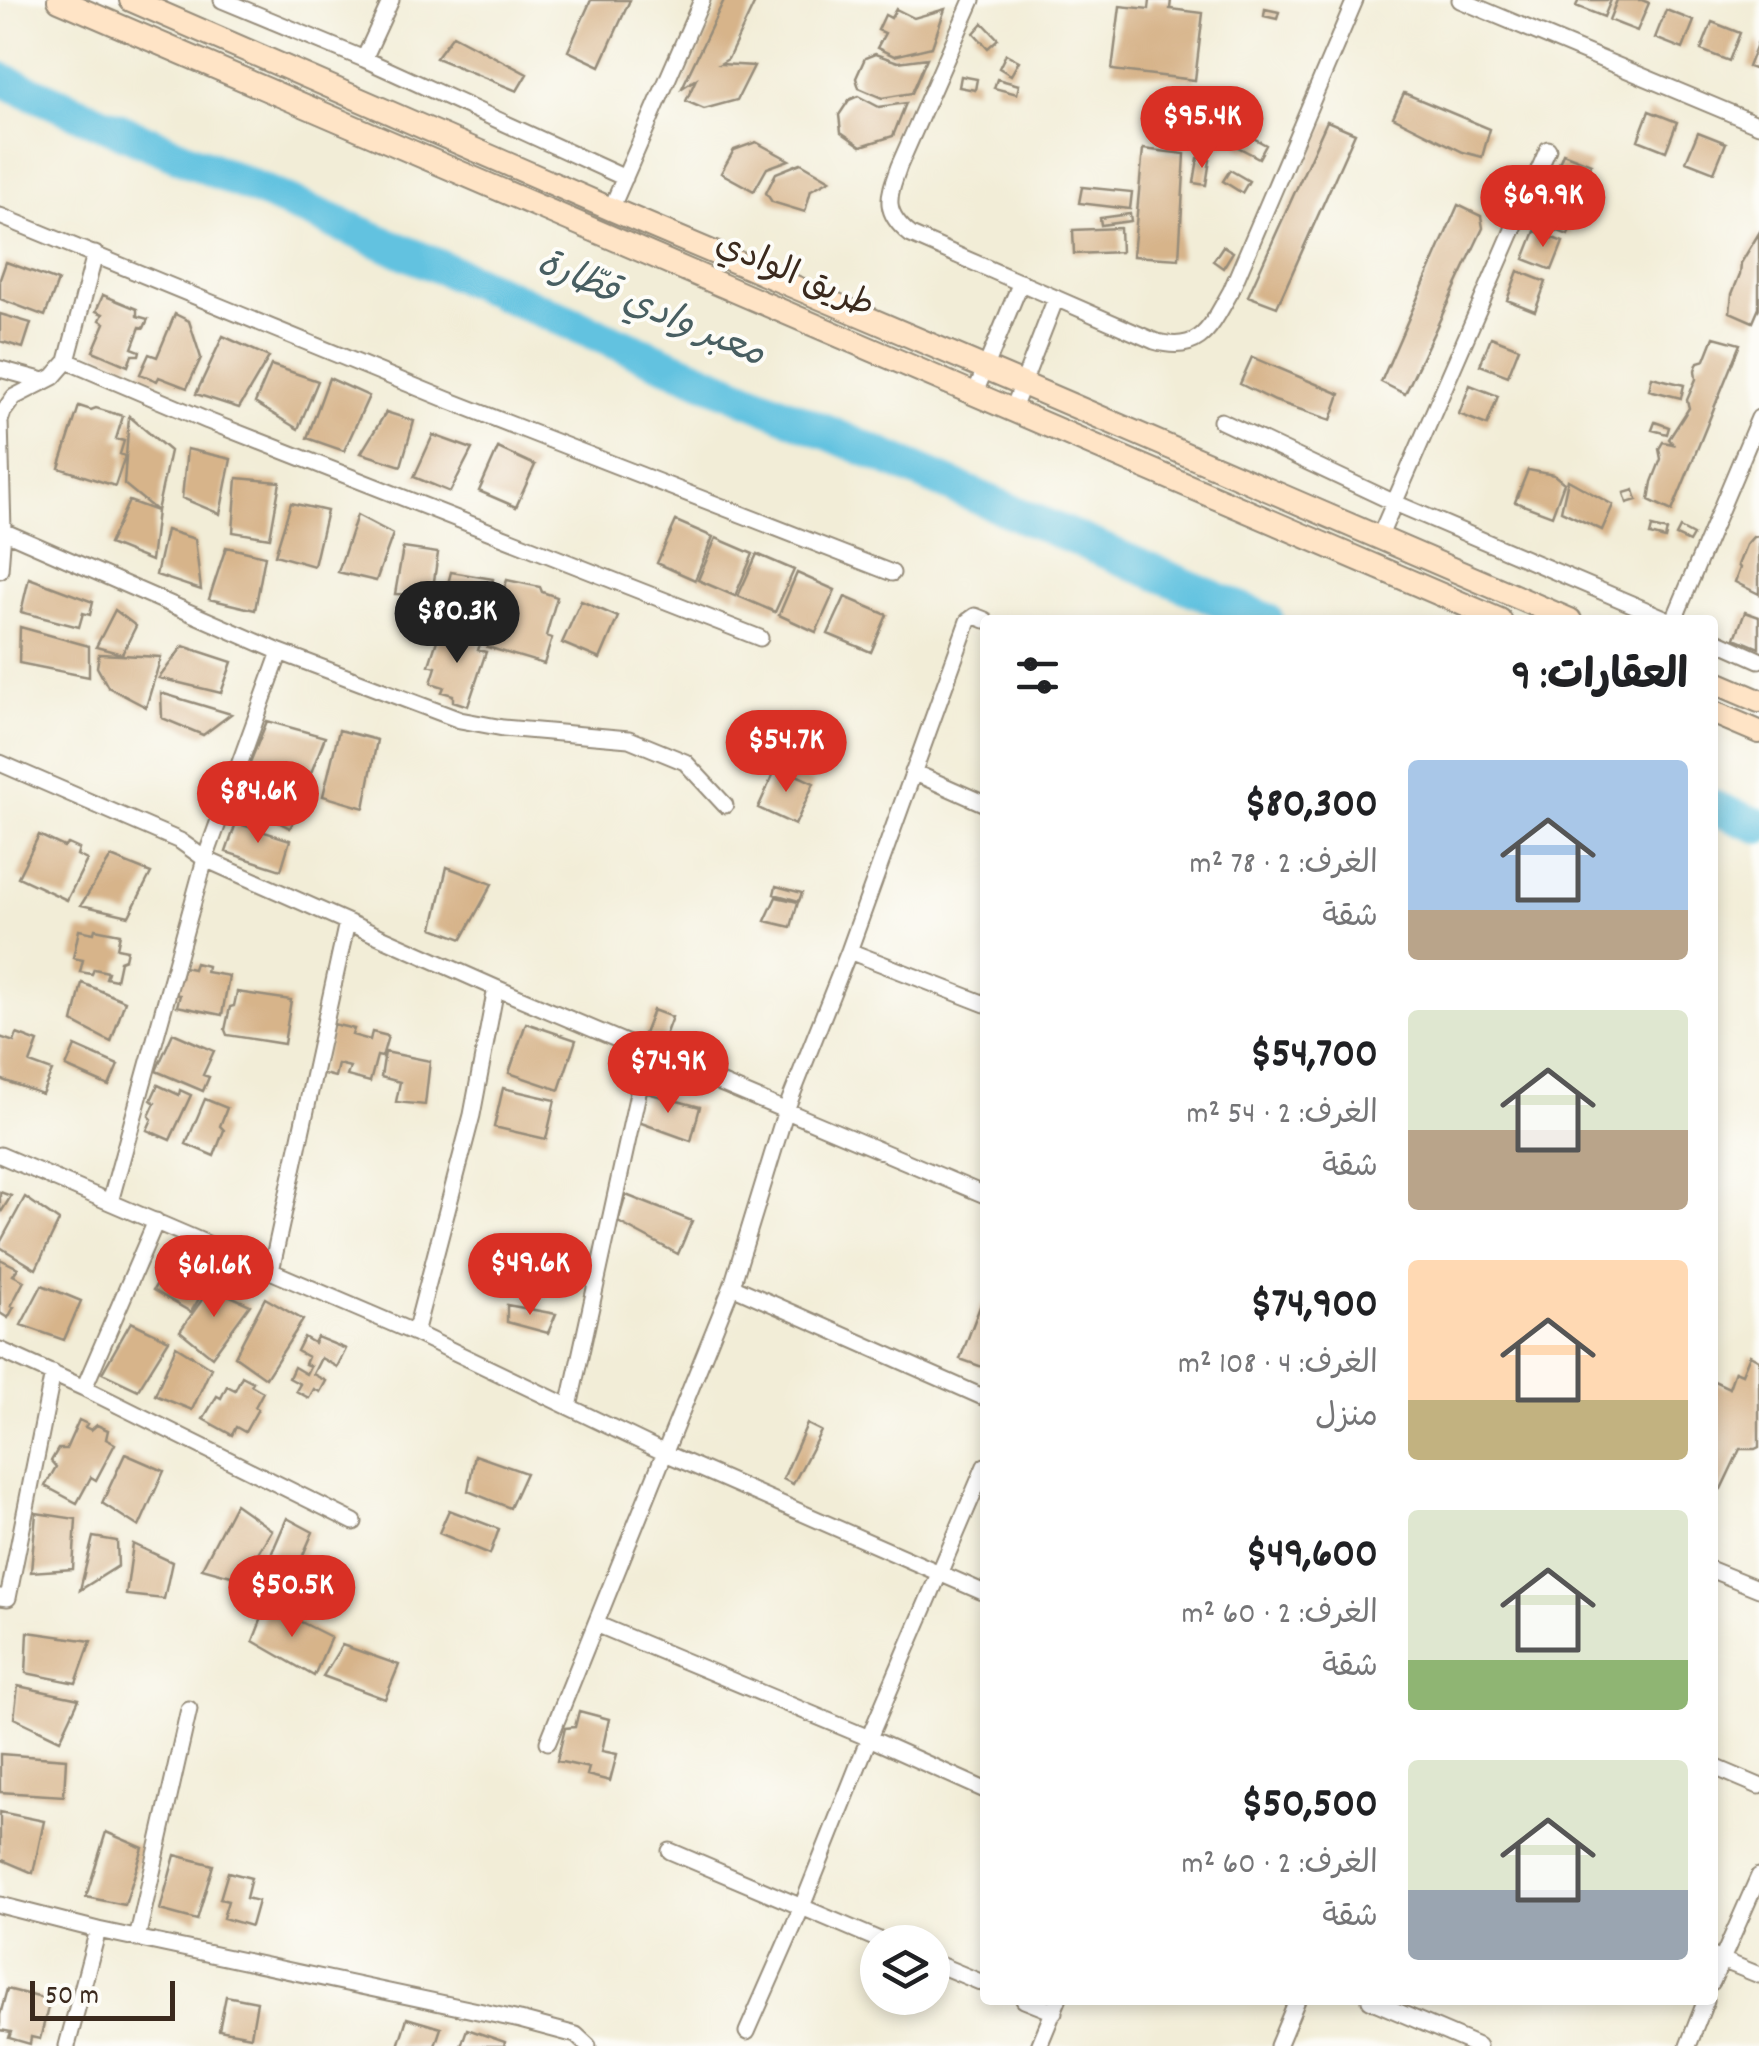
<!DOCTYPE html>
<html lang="ar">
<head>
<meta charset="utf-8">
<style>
  :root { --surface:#fff; --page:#f2f2f2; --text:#202124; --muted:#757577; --accent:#d93025 }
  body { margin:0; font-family:Dekko,"Playpen Sans Arabic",sans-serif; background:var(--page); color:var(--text); direction:rtl; height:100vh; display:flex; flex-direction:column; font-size:38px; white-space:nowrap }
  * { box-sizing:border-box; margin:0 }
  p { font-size:32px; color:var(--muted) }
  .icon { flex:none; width:55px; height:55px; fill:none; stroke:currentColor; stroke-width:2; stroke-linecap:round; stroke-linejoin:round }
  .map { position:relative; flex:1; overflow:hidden; direction:ltr }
  .sheet { position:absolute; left:980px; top:615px; width:738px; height:1390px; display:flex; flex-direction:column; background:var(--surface); border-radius:10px; box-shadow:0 5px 15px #0003; direction:rtl }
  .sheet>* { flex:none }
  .tools { position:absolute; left:860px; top:1925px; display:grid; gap:20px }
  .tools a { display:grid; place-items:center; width:90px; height:90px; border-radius:50%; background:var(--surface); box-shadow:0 5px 15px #0003; font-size:50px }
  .scale { position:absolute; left:30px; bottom:25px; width:145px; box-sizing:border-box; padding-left:10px; border:5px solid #3b2a1e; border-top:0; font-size:28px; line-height:35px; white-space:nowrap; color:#3b2a1e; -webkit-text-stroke:8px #fdfcf7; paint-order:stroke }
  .price { position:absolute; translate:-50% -85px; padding:0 22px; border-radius:35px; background:var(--accent); color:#fff; font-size:32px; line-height:65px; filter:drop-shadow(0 2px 5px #0008) }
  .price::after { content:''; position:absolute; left:50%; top:60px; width:30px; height:22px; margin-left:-15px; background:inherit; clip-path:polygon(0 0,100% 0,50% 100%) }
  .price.selected { background:#222; color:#fff }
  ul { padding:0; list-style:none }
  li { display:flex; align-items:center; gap:30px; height:250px; padding:0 30px }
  li span { display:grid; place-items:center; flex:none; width:280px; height:200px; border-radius:10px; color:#555 }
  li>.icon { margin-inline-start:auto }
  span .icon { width:120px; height:120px; fill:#fffc; stroke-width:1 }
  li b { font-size:42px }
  h2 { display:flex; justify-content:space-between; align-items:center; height:120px; padding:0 30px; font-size:42px }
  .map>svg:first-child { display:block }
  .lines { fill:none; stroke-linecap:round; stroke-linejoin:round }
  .river { stroke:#62c2e0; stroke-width:35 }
  .building { fill:#d7b48a }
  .street-casing { stroke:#968c7a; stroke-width:19 }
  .secondary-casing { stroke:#968c7a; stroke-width:26 }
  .street { stroke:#fff; stroke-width:15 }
  .secondary { stroke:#ffe4c6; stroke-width:22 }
  .labels { text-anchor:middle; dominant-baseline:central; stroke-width:8; stroke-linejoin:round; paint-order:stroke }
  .street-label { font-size:35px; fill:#3b2a1e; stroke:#fdfcf7 }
  .water-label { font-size:38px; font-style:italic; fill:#495f62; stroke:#fdfcf7 }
</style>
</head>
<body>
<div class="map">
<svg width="1759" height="2046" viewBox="0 0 1759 2046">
  <rect width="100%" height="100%" fill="#fdfcf7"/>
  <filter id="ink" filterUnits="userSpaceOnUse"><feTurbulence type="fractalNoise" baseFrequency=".01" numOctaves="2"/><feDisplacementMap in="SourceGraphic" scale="20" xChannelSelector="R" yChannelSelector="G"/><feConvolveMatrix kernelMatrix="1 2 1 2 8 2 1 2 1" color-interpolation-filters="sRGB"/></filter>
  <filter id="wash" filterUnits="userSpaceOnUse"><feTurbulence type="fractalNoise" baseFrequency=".0048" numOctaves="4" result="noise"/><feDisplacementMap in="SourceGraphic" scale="40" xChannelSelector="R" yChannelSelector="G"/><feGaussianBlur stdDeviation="2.25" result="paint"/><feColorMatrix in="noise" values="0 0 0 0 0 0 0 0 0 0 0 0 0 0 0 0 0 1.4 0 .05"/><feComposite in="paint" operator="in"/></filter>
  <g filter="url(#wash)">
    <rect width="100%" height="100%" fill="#f2edd7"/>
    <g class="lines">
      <path class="river" d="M0,79L1266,620
        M1712,807L1759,826"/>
    </g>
    <g id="blocks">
      <path class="building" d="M591,0H630L600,66L568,51Z
        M724,0H756L728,59L720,64L754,66L737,100L704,109L686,101L696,79L682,88Z
        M1150,0H1171L1170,9L1203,13L1195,80L1112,70L1120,6L1149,9Z
        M1579,0H1611L1604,17L1576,6Z
        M1617,0H1642L1649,3L1637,31L1609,20Z
        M896,9L914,18L945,9L932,47L894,56L877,48L885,33L878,30L885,15L891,18Z
        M1265,9L1279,12L1277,19L1264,16Z
        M1666,10L1694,21L1683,49L1655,38Z
        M1712,22L1740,33L1729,61L1701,50Z
        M983,23L998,39L988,48L974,33Z
        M453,35L527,74L517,91L436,58Z
        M1759,39V71L1748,67Z
        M875,54L898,62L927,58L912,93L882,98L859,88L856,78L865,58Z
        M1006,54L1019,61L1011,75L999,68Z
        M961,76L977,79L975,90L959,87Z
        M997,79L1019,85L1017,94L994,88Z
        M1404,93L1490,129L1482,157L1463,152L1393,117Z
        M858,96L879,107L906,103L893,136L861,146L841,132L839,115L849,100Z
        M1649,111L1677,122L1666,151L1638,140Z
        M1327,121L1355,133L1277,307L1248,296Z
        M1698,132L1726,143L1714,172L1686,161Z
        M1246,134L1266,145L1259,158L1238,147Z
        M756,142L789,160L767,168L754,191L721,173L734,150Z
        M1143,149L1185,154L1179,259L1133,256Z
        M1563,153L1591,164L1579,192L1552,181Z
        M1198,158L1210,160L1206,185L1194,183Z
        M801,163L830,180L811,190L805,212L772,202L766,193L776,173Z
        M1230,170L1249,181L1242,193L1223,181Z
        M1082,187L1132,192L1130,209L1079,203Z
        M1551,196L1579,207L1568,235L1540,224Z
        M1458,205L1481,216L1483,228L1405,394L1381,382Z
        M1130,214L1131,221L1101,225L1100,218Z
        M1120,228L1121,252L1074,254L1073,230Z
        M1535,231L1563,242L1552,270L1524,259Z
        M1759,233V308L1753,322L1730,312L1732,294L1740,274L1741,263Z
        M1223,246L1233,252L1223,268L1213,261Z
        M6,262L58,281L45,316L0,299V279Z
        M1518,271L1546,282L1535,311L1507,300Z
        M103,295L137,309V316L148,319L144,328L140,327L132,348L140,351L139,355H132L128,366L93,351L105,323L100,320L103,314L96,311Z
        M0,314L31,323L23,348L0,341Z
        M175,314L189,321L201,358L187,388L159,377L157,381L140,374L149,354L157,357Z
        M223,336L269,357L239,408L196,394Z
        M1491,337L1519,348L1508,376L1480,365Z
        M1714,337L1740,344L1672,511L1649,500L1652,482L1661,459L1659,449L1663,442L1673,444L1669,439L1689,408L1687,400L1696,379L1695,370L1698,362L1705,360Z
        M1252,357L1340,394L1331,420L1275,401L1240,384Z
        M271,365L318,381L298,429L255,403Z
        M1652,377L1684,385L1681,398L1649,390Z
        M329,378L369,396L344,451L307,438Z
        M1470,385L1498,396L1487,425L1459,414Z
        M79,406L91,410L96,408L123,416L116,439L124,441L120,454L125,456L115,486L59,468Z
        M386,412L414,421L401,466L361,453Z
        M129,416L170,451L157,511L124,484Z
        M1655,422L1669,427L1667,434L1652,430Z
        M433,435L472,449L450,492L414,477Z
        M498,448L535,465L516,507L479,491Z
        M187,449L231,459L220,514L182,498Z
        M1528,470L1554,475L1564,483L1552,516L1515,502Z
        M237,478L280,482L270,538L233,532Z
        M1568,480L1613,505L1602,530L1561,511Z
        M1634,490L1637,500L1627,503L1624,493Z
        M129,501L157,511L151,561L109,544Z
        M291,503L327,511L314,566L275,555Z
        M357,515L393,534L376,581L338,572Z
        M676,521L713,537L695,580L657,563Z
        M1652,527L1667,531L1665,539L1650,535Z
        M1680,528L1693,535L1689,542L1676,536Z
        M166,530L195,539L201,590L156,575Z
        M1759,536V594L1735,582L1740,568L1738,565L1746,545L1753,537Z
        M716,538L753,554L735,596L698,580Z
        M226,547L265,556L255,610L209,599Z
        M403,548L438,553L432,595L395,594Z
        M757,554L794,570L775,612L738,596Z
        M451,572L493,579L482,623L440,615Z
        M797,573L835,590L816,632L779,615Z
        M29,578L93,602L90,615L83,613L79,627L21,612Z
        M507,580L540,587L542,592L557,597L546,636L552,638L544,664L487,647Z
        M845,597L887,615L871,652L828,634Z
        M581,601L618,617L600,659L562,643Z
        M115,610L136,626L122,654L96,647Z
        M1745,612L1759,617V648L1735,638Z
        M20,627L89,646V677L19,663Z
        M440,631L480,644L478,650L486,652L468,706L453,701V695L442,692L444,687L431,683L436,667L429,665Z
        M183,646L232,662L221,693L159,678Z
        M99,654L161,657L146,707L108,687L97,667Z
        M161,693L231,714L203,735L162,718Z
        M267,721L325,737L309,778L249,765Z
        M339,730L377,740L364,808L323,796Z
        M777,766L814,783L795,825L758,808Z
        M254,779L307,794L290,828L240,802Z
        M236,823L290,840L281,870L226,852Z
        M39,835L64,847L68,844L79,849L77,855L87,860L67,900L18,877Z
        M111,857L151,873L129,916L81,905Z
        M447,867L492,884L462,939L433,928Z
        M776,886L802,893L799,901L774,894Z
        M776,897L798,902L791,927L765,921Z
        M95,929L120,934L117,948L127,950L125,959L120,961L116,980L106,978L108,972L94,969L92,974L80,972L83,960L73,958L79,930L94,933Z
        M195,963L207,966L206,972L229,976L222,1015L177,1006L180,995L172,994L176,978L181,979L183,967L193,969Z
        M82,983L125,1001L111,1042L73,1022Z
        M237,992L291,1000L284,1044L227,1035L225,1030L230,1007L234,1006Z
        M653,1010L672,1017L663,1041L644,1034Z
        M526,1023L576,1040L559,1090L509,1073Z
        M333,1024L354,1029L352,1035L370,1040L372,1032L388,1036L382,1057L377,1056L370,1082L347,1076L350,1067L338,1064L335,1077L320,1073Z
        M173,1033L214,1051L203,1075L209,1077L203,1091L156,1071Z
        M17,1034L38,1042L30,1063L52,1071L42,1094L0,1079V1037L14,1042Z
        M75,1046L118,1065L109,1086L66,1067Z
        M385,1052L430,1061L425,1105L396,1102L400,1082L381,1077Z
        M158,1085L179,1095L180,1090L191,1095L170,1140L147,1130L152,1119L149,1116L155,1103L151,1100Z
        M503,1088L555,1100L546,1139L494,1127Z
        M647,1093L700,1107L691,1141L633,1120Z
        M205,1099L227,1108L220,1126L224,1130L214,1156L186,1144Z
        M0,1192L11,1196L0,1214Z
        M626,1195L692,1221L678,1254L618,1222Z
        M25,1197L59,1221L36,1269L0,1247V1243Z
        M177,1250L215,1272L191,1312L153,1290Z
        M0,1259L18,1268L13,1275L24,1281L11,1306L14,1307L8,1318L0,1313Z
        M42,1285L81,1301L64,1340L21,1325Z
        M211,1287L250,1305L212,1357L180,1331Z
        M265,1298L303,1320L266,1378L235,1356Z
        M981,1304L985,1305V1368L960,1359Z
        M507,1305L556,1314L548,1333L507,1322Z
        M131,1322L169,1340L138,1390L102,1373Z
        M304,1337L314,1343L317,1337L346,1349L337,1367L321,1358L313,1374L326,1381L320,1392L314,1389L309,1398L296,1391L300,1384L289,1378L294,1367L306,1374L310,1366L305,1364L308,1357L297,1351Z
        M176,1346L211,1368L192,1410L155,1395Z
        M1750,1355L1759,1360V1447L1755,1449H1740L1721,1489L1712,1490V1380L1729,1388L1735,1371L1742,1374Z
        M242,1376L253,1382L251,1385L263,1392L255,1407L258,1409L245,1432L236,1427L232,1435L203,1419L217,1396L221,1398L227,1386L235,1390Z
        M79,1420L87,1424L85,1427L91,1430L97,1425L108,1430L106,1439L115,1444L96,1480L91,1477L77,1503L45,1486L56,1467L51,1461L58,1449H66Z
        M807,1424L821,1431L793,1484L783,1479Z
        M125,1454L164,1471L139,1527L102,1503Z
        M475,1455L526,1473L510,1508L468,1491Z
        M235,1504L272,1530L242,1579L202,1568Z
        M449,1510L499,1529L490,1554L439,1533Z
        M36,1513L76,1519L73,1569L31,1572Z
        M287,1518L313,1532L283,1601L257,1587Z
        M93,1537L117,1541L118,1566L80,1590Z
        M133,1544L172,1562L164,1599L126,1595Z
        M267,1605L331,1637L314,1676L253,1641Z
        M28,1632L91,1641L76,1683L26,1673Z
        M342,1645L399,1665L385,1699L323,1676Z
        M18,1686L79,1699L60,1740L14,1718Z
        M579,1711L609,1719L602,1751L617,1754L610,1781L587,1775L589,1768L557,1761L565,1728L575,1727Z
        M0,1754L66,1759L64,1796L0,1792Z
        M0,1812L44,1821L33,1873L0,1859Z
        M106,1832L143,1848L125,1905L86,1897Z
        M175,1855L213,1865L197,1920L160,1910Z
        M228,1872L251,1878L246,1898L258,1901L251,1926L223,1918L228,1901L220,1899Z
        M7,1989L50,2000L40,2039L31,2037L30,2044L9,2038L11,2032L0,2030V2015Z
        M226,1996L257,2002L251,2036L219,2030Z
        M407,2018L441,2028L435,2046H398Z
        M467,2029L505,2042L504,2046H461Z"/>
    </g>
  </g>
  <g filter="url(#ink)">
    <use href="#blocks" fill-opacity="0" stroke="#968c7a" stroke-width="2.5"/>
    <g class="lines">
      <g class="street-casing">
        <path id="street" d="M222,0L364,59L625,178
          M972,0L899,166C888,197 882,212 911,235L1154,341C1201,355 1211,326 1231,291L1355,0
          M1460,0L1759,125
          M364,59L391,0
          M611,209L702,0
          M0,216L448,400L892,573
          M67,361L208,421L760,638
          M0,369L44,381
          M975,393L1021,282
          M1013,409L1056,298
          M1221,421L1395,503L1669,620
          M3,531L280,652L460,720L503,728L629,739L685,762L725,805
          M1379,538L1548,149
          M0,570L3,531L0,421L3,412L14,397L53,377L67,361L95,254
          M1674,620L1759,418
          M1712,639L1759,660
          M0,763L180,841L205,859L496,988L985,1195
          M913,772L985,804
          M849,951L985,1004
          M0,1155L415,1333L665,1453L985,1593
          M110,1202L205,859L280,652
          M271,1271L347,922
          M732,1286L985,1398
          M415,1333L472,1115L496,988
          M0,1350L84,1388L354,1522
          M84,1388L156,1221
          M569,1407L647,1052
          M1712,1570L1759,1589
          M0,1597L8,1598L53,1373
          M596,1624L869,1738L985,1790
          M548,1742L732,1286L786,1110L849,951L968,621L975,616L985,620
          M1712,1766L1759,1786
          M670,1851L884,1942
          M0,1905L98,1930L67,2046
          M98,1930L520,2020L576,2035L588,2046
          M137,1939L189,1709
          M1712,1956L1759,1975
          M932,1962L985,1984
          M1712,1982L1759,1876
          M1024,2000L1054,2012
          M1370,2000L1478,2046
          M747,2032L801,1909L869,1738L985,1466
          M1039,2046L1058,2000
          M1278,2046L1297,2000
          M1688,2046L1706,2000"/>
      </g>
      <g class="secondary-casing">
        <path id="secondary" d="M59,0L1500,620
          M131,0L611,209L1023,384L1570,620
          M1712,681L1759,701
          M1712,712L1759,732"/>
      </g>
      <use href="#street" class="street"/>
      <use href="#secondary" class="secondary"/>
    </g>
  </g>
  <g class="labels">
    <g class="street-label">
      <text transform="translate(794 277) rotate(23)">طريق الوادي</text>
    </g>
    <g class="water-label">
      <text transform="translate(650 311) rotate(23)">معبر وادي قطّارة</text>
    </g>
  </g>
</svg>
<div class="tools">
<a><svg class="icon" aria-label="layers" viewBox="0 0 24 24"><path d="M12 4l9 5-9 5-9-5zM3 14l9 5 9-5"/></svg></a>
</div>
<div class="scale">50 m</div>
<b class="price" style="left:1202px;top:171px">$95.4K</b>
<b class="price" style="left:1543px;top:250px">$69.9K</b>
<b class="price selected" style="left:457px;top:666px">$80.3K</b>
<b class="price" style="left:786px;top:795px">$54.7K</b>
<b class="price" style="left:258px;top:846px">$84.6K</b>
<b class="price" style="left:668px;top:1116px">$74.9K</b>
<b class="price" style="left:530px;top:1318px">$49.6K</b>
<b class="price" style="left:214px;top:1320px">$61.6K</b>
<b class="price" style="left:292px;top:1640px">$50.5K</b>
<section class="sheet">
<h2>العقارات: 9<svg class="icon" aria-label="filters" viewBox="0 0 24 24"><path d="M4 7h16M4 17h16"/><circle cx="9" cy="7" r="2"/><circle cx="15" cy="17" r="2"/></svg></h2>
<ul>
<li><span style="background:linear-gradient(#a9c7e8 75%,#b9a48a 0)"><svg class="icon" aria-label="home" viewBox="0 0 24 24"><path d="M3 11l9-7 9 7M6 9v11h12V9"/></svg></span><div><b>$80,300</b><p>الغرف: 2 · 78 m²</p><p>شقة</p></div></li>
<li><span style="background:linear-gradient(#dfe7d0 60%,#b9a48a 0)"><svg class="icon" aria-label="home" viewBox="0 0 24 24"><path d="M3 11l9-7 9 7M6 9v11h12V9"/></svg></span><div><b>$54,700</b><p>الغرف: 2 · 54 m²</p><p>شقة</p></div></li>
<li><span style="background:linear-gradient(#ffd9b3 70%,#c2b280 0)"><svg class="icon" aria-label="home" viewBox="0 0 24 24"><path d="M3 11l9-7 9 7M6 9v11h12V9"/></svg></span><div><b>$74,900</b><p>الغرف: 4 · 108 m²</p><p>منزل</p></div></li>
<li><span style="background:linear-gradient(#dfe7d0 75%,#8fb573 0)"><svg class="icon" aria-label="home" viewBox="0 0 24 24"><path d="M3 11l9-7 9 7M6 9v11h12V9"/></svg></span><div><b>$49,600</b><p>الغرف: 2 · 60 m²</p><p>شقة</p></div></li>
<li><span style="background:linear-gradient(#dfe7d0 65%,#9aa5b1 0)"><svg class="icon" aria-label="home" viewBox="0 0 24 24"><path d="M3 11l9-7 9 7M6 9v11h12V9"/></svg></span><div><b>$50,500</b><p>الغرف: 2 · 60 m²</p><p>شقة</p></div></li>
</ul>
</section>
</div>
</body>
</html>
